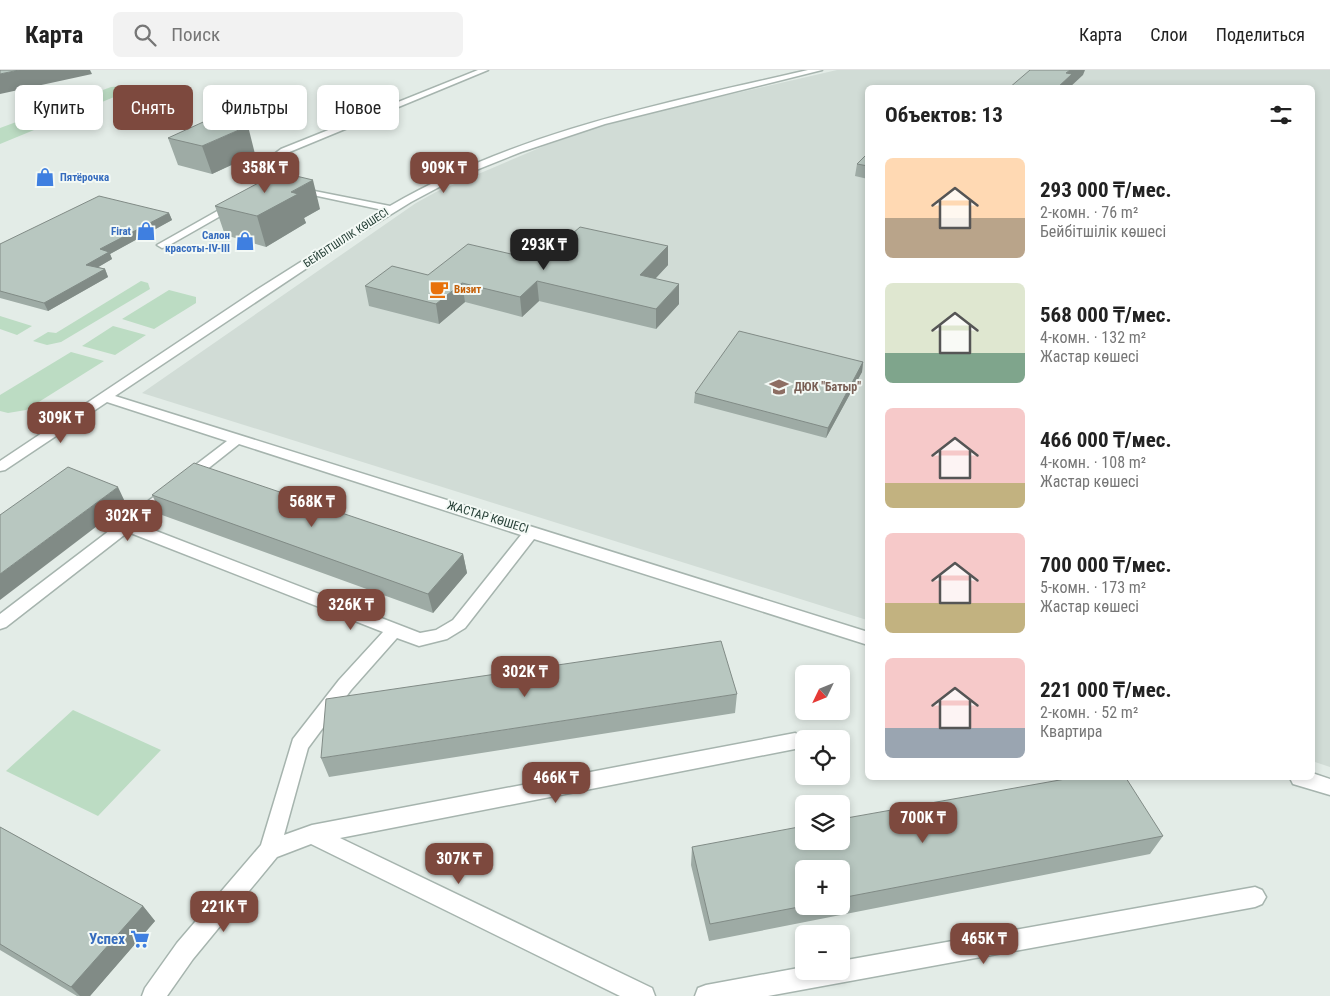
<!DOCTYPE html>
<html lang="ru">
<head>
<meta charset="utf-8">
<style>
  :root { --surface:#fff; --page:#f2f2f2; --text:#222; --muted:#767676; --line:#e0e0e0; --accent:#7d493e }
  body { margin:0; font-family:"Roboto Condensed",sans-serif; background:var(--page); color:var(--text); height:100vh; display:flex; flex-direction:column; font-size:19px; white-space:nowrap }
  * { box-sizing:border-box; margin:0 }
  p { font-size:16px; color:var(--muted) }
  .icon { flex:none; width:28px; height:28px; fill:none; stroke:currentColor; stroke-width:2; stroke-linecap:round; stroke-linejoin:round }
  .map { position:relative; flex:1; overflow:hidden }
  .details { position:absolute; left:865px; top:15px; width:450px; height:695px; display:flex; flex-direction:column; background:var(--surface); border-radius:8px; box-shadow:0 2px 8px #0003 }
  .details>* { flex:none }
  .banner { position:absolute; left:15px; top:15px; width:475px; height:45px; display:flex; gap:10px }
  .needle { width:32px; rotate:227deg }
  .buttons { position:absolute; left:795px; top:595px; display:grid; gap:10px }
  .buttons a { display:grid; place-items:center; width:55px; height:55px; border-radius:8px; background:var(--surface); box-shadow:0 2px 8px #0003; font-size:25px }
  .price { position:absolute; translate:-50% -42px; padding:0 11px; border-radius:10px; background:var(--accent); color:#fff; font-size:16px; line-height:32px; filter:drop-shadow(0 1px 2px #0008) }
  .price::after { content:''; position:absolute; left:50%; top:30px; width:15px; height:11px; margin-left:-8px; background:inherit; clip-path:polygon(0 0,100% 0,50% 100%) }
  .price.current { background:#222; color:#fff }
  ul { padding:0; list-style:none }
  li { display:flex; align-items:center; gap:15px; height:125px; padding:0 20px }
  li span { display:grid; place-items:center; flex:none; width:140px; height:100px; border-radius:8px; color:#555 }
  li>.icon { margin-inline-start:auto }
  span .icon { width:60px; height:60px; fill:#fffc; stroke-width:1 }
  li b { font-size:21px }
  h2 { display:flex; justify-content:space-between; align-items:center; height:60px; padding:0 20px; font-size:21px }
  .tag { padding:0 18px; border-radius:8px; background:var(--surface); box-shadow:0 2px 8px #0003; font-size:18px; line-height:45px }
  .tag.current { background:var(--accent); color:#fff }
  header { display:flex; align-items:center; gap:30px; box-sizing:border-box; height:70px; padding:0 25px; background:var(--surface); border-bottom:1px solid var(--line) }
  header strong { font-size:24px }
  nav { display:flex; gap:28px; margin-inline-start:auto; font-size:18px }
  .search { width:350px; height:45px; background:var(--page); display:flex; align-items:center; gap:12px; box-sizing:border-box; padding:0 18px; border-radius:8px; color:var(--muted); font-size:19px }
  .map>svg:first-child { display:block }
  .built { fill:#d1dcd6 }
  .green { fill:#bcdcc3 }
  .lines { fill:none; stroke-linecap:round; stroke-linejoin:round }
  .minor-casing { stroke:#a6b4ae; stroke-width:3 }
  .minor { fill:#fff; fill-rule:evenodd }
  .wall { fill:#9eaba5; fill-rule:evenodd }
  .shaded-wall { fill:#818b86 }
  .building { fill:#b8c7c0; stroke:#818b86 }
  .labels { text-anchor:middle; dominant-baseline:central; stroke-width:4; stroke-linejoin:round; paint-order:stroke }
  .far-shop-label { font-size:11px; font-weight:bold; fill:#366cbe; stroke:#f3f9f5; text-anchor:end }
  .far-street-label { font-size:11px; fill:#233d34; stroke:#f3f9f5 }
  .far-food-label { font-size:11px; font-weight:bold; fill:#c56008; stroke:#f3f9f5; text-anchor:start }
  .education-label { font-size:12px; font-weight:bold; fill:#785e54; stroke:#f3f9f5; text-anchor:start }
  .street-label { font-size:12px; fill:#233d34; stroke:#f3f9f5 }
  .near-shop-label { font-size:15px; font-weight:bold; fill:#366cbe; stroke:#f3f9f5; text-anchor:end }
</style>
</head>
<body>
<header>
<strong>Карта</strong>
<div class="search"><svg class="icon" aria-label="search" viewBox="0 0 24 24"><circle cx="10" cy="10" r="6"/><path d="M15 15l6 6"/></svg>Поиск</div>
<nav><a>Карта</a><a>Слои</a><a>Поделиться</a></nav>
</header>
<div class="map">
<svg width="1330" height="926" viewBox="0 0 1330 926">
  <rect width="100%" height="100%" fill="#e3ece7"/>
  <path class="built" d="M837,0H1330V697L1312,691V18H868L867,550L142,323L416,133L436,122L544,76L593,59L640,45Z"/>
  <path class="green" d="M125,16L136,18L0,74V58L111,17Z
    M141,211L148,213L150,219L61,272L47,275L33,271L48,262L56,263Z
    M169,220L196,227V233L154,259L122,249Z
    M0,246L32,256L17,265L0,259Z
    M113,256L146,265L115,285L82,276Z
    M71,282L104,291L26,340L8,343L0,341V325Z
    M73,640L161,680L98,746L6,701Z"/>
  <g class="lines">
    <g class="minor-casing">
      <path id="minor" d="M478,0H488L287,83L272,94L268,105L276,114L274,116L259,123L254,120L265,113L258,105L265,91L281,79Z
        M808,0H822L605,54L521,82L456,108L411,132L346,172L115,326L868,562V575L534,469L465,558L447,569L419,576L397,568L351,620L308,678L284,765L312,755L795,663L802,666L804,670L802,676L795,679L340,768L652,918L655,926H620L311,774L277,787L193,889L167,926H142L145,918L177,873L261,775L293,669L339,610L383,562L128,462L6,557L0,559V544L227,371L107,332L5,400L0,401V391L258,219L383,140L294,121V117L390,136C518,61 666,33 808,0ZM239,374L521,465L453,550L436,560L420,563L138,454Z
        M235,131L240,134L238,136L166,177L162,178L157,175Z
        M1312,703L1330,709V725L1293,714L1290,708H1312Z
        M1255,817L1262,820L1266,827L1262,834L1255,837L768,926H695L698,918L706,915L804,897V901H841V891Z"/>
    </g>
    <use href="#minor" class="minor"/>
  </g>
  <path class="wall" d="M168,68L255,84L212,104L178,95Z
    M868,83V109L855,106L857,94Z
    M215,136L320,139L304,148L306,153L266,177L225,165Z
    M169,143L172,150L110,184L112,189L98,197L105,199L108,207L48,241L0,228V174Z
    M668,176V195L655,209L679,234L656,259L539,231L522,247L465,232L439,254L369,236L365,216L428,205Z
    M863,292L862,302L826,368L694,333L695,323Z
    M152,425L463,484L467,503L433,543L162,445Z
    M737,624L735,643L329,707L321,688Z
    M0,757L143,836L155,851L90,926H77L0,880Z
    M1163,766L1150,784L709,871L691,795L692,777ZM804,799H841V836H804Z"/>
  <path class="shaded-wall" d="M19,0H90L92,4L0,24V4Z
    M1070,0H1085L1083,5L1069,18H1057L1066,3Z
    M248,56L255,84L212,104L202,76Z
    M313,110L320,139L304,148L306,153L266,177L257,146L291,122Z
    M169,143L172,150L110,184L112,189L90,202L86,195L100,179Z
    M668,176V195L640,225V205Z
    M105,199L108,207L48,241L44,233Z
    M537,211L539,231L522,247L520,227Z
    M462,213L465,232L439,254L436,234Z
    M679,214V234L656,259V239Z
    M863,292L862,302L826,368L828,358Z
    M118,417L126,434L0,530V504Z
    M463,484L467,503L433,543L428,524Z
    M143,836L155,851L90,926H80L71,917Z"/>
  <path class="building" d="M0,0H19L0,4Z
    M1030,0H1070L1066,3L1072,4L1057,18H1009Z
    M212,48L248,56L202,76L168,68Z
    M868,83V96L857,94Z
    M279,102L313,110L291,122L298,124L257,146L215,136Z
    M99,126L169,143L100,179L109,182L86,195L105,199L44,233L0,221V174Z
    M580,157L668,176L640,205L679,214L656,239L537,211L520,227L462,213L436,234L365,216L392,196L428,205L468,174L541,191Z
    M739,261L863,292L828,358L695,323Z
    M194,393L463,484L428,524L152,425Z
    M68,397L118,417L0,504V445Z
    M721,571L737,624L321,688L326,629Z
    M1071,708H1126L1163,766L841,828V799H804V836L710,854L692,777L804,756V771H841V749Z
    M0,757L143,836L71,917L0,874Z"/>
  <defs>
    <g id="shop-bare" transform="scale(1.5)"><path d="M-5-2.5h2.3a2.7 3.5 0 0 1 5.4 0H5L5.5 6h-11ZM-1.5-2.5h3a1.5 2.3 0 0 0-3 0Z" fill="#3f7fe0" stroke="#f3f9f5" stroke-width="2.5" paint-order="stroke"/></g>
    <g id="cafe-bare" transform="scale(1.5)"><path d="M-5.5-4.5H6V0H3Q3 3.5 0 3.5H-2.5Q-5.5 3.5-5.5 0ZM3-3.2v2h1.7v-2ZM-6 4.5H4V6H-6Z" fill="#e8710a" stroke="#f3f9f5" stroke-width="2.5" paint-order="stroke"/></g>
    <g id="school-bare" transform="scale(1.5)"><path d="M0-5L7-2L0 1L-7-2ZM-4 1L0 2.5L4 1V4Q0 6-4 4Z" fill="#8d6e63" stroke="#f3f9f5" stroke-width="2.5" paint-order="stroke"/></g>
    <g id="supermarket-bare" transform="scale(1.5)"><path d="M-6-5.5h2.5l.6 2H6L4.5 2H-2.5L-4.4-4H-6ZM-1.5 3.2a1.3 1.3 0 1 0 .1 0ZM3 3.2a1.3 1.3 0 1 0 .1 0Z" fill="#3f7fe0" stroke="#f3f9f5" stroke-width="2.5" paint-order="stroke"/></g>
  </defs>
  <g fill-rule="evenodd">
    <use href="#shop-bare" x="45" y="107"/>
    <use href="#shop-bare" x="146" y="161"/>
    <use href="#shop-bare" x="245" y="171"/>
    <use href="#cafe-bare" x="439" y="219"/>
    <use href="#school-bare" x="779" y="317"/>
    <use href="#supermarket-bare" x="140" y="869"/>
  </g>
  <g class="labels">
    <g class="far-shop-label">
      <text x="60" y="107" text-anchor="start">Пятёрочка</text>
      <text x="131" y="161">Firat</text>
      <text x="230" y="165">Салон<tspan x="230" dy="13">красоты-IV-III</tspan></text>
    </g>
    <g class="far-street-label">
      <text transform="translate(346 168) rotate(-33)">БЕЙБІТШІЛІК КӨШЕСІ</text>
    </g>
    <g class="far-food-label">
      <text x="454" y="219">Визит</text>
    </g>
    <g class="education-label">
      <text x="794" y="317">ДЮК "Батыр"</text>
    </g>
    <g class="street-label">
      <text transform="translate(488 447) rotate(17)">ЖАСТАР КӨШЕСІ</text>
    </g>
    <g class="near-shop-label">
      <text x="125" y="869">Успех</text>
    </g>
  </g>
</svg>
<div class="buttons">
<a><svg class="needle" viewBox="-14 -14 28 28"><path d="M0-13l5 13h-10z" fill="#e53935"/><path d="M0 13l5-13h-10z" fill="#767676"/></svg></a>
<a><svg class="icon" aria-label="locate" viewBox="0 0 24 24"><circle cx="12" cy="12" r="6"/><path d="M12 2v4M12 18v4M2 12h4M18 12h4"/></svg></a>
<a><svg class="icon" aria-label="layers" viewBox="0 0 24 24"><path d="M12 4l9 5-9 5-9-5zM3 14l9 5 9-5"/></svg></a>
<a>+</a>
<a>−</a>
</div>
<b class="price" style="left:265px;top:124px">358K ₸</b>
<b class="price" style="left:444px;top:124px">909K ₸</b>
<b class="price current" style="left:544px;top:201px">293K ₸</b>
<b class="price" style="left:61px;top:374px">309K ₸</b>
<b class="price" style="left:312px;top:458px">568K ₸</b>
<b class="price" style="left:128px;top:472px">302K ₸</b>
<b class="price" style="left:351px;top:561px">326K ₸</b>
<b class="price" style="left:525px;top:628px">302K ₸</b>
<b class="price" style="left:556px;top:734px">466K ₸</b>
<b class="price" style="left:923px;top:774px">700K ₸</b>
<b class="price" style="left:459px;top:815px">307K ₸</b>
<b class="price" style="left:224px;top:863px">221K ₸</b>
<b class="price" style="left:984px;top:895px">465K ₸</b>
<div class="banner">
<a class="tag">Купить</a>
<a class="tag current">Снять</a>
<a class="tag">Фильтры</a>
<a class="tag">Новое</a>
</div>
<section class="details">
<h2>Объектов: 13<svg class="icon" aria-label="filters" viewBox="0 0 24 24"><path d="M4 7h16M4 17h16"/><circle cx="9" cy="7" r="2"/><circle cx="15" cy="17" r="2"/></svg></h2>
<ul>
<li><span style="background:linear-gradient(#ffd9b3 60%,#b9a48a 0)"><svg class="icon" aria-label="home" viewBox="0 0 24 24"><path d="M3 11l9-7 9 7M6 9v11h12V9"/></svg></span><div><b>293 000 ₸/мес.</b><p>2-комн. · 76 m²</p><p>Бейбітшілік көшесі</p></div></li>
<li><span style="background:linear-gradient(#dfe7d0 70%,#7fa58c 0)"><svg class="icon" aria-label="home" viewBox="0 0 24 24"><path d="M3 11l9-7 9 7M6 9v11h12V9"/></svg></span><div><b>568 000 ₸/мес.</b><p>4-комн. · 132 m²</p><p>Жастар көшесі</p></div></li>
<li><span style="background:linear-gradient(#f6c9c9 75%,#c2b280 0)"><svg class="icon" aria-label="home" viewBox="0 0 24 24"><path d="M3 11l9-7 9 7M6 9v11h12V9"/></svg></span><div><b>466 000 ₸/мес.</b><p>4-комн. · 108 m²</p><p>Жастар көшесі</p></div></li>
<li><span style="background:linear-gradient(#f6c9c9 70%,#c2b280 0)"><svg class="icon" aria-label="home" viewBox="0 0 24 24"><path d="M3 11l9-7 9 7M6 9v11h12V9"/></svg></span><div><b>700 000 ₸/мес.</b><p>5-комн. · 173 m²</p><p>Жастар көшесі</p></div></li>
<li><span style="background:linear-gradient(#f6c9c9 70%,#9aa5b1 0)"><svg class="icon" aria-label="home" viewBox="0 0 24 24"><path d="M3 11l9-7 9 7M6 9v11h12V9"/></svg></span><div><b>221 000 ₸/мес.</b><p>2-комн. · 52 m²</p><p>Квартира</p></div></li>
</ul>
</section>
</div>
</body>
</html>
